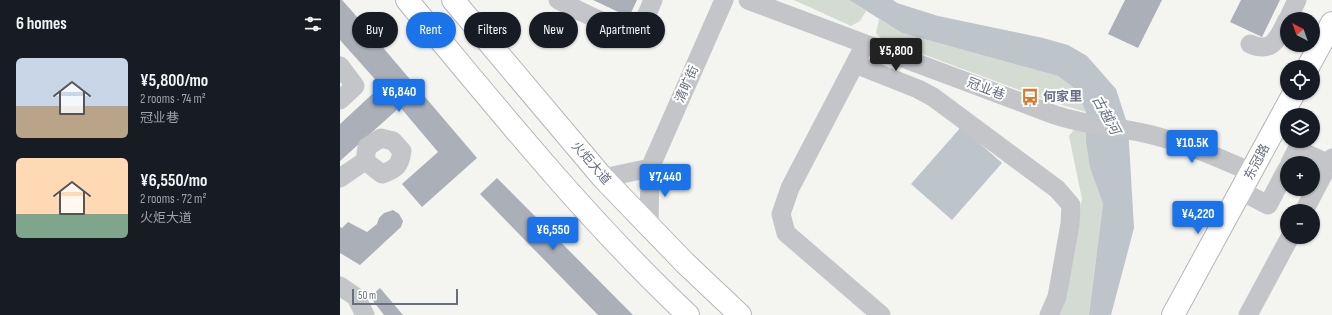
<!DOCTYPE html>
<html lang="en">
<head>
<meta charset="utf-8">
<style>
  :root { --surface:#171b24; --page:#242831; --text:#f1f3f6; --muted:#9ea1a6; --accent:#1a73e8 }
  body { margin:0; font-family:"Sofia Sans Condensed","Noto Sans SC",sans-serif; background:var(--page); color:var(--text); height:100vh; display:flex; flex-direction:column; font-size:15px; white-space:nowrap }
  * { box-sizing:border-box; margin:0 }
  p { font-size:13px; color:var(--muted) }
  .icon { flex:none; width:22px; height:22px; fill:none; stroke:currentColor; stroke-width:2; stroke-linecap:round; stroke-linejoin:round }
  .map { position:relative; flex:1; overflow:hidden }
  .drawer { display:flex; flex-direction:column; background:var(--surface); width:340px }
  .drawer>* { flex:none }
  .banner { position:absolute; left:12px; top:12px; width:380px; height:36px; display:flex; gap:8px }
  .needle { width:26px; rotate:319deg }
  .tools { position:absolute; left:940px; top:12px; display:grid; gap:8px }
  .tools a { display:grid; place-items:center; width:40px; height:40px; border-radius:50%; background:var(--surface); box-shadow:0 1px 3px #0004; font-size:20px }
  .scale { position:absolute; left:12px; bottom:10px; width:106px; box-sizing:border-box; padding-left:4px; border:2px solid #666e80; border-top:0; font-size:11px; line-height:14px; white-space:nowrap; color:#666e80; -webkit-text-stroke:3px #fff; paint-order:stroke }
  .price { position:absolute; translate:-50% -34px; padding:0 9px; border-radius:4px; background:var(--accent); color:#fff; font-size:13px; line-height:26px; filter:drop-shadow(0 1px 2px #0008) }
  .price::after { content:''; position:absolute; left:50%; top:24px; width:12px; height:9px; margin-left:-6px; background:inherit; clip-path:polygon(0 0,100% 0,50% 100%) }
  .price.current { background:#222; color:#fff }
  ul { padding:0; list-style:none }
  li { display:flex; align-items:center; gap:12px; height:100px; padding:0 16px }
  li span { display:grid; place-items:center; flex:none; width:112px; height:80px; border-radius:6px; color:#555 }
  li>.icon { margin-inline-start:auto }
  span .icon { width:48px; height:48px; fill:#fffc; stroke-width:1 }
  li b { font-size:17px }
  h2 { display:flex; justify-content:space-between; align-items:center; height:48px; padding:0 16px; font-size:17px }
  .tag { padding:0 14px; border-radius:18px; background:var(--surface); box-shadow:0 1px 3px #0004; font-size:14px; line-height:36px }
  .tag.current { background:var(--accent); color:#fff }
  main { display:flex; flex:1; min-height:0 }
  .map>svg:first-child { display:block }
  .green { fill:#d4dbd2 }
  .water { fill:#bdc4ca }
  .building { fill:#abafb7 }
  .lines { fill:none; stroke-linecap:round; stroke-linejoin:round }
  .major-casing { stroke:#b4b6ba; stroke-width:24 }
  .minor { stroke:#c3c5c9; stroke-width:19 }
  .major { stroke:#fff; stroke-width:22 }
  .labels { text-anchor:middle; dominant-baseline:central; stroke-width:4; stroke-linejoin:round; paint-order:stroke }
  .street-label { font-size:13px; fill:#666e80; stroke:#fff }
  .poi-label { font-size:13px; font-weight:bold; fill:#666e80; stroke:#fff; text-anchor:start }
  .water-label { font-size:14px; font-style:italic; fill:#667584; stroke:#fff }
</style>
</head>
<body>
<main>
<section class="drawer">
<h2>6 homes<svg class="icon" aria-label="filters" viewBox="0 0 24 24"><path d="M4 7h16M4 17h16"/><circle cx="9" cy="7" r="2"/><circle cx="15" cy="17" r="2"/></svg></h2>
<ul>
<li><span style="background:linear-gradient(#c9d6e8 60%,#b9a48a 0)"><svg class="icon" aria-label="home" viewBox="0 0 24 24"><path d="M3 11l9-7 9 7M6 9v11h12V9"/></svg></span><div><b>¥5,800/mo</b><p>2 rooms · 74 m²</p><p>冠业巷</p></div></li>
<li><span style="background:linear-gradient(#ffd9b3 70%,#7fa58c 0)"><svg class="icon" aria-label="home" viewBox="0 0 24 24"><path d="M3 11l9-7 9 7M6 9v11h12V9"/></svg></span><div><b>¥6,550/mo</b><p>2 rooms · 72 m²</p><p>火炬大道</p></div></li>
</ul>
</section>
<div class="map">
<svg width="992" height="315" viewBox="0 0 992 315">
  <rect width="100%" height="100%" fill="#f4f4f1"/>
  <path class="green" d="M454,0H509L526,11L520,21L511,26Z
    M539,19L562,33L718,76L735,89L746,112L706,100L542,39L536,33Z
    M746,127L750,168L763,204L749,315H716L725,290L742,199L729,136L735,128Z"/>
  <path class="water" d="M509,0H553L557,3L598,16L703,38L728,45L747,56L776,89L788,126L794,228L771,315H749L763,204L750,168L746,141V112L735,89L718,76L562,33Z
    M621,127L662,163L612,220L571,184Z"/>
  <path class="building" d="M0,0H2L11,10L137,158L82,207L62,184L98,152L60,107L0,161V124L41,86L0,40Z
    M253,0H297L289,17Z
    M785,0H822L798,48L768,34Z
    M901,0H940L922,37L890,22Z
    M157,178L293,315H258L140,194Z
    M53,210L59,214L63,221L61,227L20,265L0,253V227L2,228L8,222L27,232L37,224L39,218L44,213Z
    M40,288L63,315H44L30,297Z"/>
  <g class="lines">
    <g class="major-casing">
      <path id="major" d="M67,0C157,108 245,218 348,315
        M113,0L263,178L345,263L400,315
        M968,67L992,23
        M833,315L954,93"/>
    </g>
    <path class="minor" d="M218,0C233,7 284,37 298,26C306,20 309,9 313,0
      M408,0L715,115C742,124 771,127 799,132C838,140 875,156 911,172
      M948,19L957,0
      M910,44C933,54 938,38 947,20
      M520,54L450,188L441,214L446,233L541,315
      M515,64L578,89L593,97L717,189L731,205L730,224L717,297L709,315
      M0,66L15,86L0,100
      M950,163L957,149L989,164
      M0,178L25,161L27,147L41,138L53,141L62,151C60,166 56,169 42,174L25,161
      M263,178L310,168
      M901,191L928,205L947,169
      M964,211L992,158
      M309,227L310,168L384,0
      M0,286L16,297L25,315
      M908,315L950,237"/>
    <use href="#major" class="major"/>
  </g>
  <defs>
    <g id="bus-bare" transform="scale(1.38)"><path d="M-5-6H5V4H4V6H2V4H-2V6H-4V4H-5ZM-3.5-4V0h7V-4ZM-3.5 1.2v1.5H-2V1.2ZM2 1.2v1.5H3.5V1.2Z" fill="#d57c30" stroke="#fff" stroke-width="2.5" paint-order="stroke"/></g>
  </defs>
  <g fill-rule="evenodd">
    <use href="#bus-bare" x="690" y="97"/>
  </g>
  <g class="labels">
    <g class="street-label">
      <text transform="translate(347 84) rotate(-66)">清旷街</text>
      <text transform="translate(646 89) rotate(21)">冠业巷</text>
      <text transform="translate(917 162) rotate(-62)">东冠路</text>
      <text transform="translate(251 163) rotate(49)">火炬大道</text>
    </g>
    <g class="poi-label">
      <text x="703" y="97">何家里</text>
    </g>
    <g class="water-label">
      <text transform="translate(766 115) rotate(61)">古越河</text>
    </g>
  </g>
</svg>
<div class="tools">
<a><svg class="needle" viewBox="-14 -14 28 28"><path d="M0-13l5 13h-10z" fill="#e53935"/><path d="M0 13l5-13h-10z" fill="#9ea1a6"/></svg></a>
<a><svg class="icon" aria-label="locate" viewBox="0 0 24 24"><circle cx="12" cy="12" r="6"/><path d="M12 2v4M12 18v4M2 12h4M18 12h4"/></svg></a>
<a><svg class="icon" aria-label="layers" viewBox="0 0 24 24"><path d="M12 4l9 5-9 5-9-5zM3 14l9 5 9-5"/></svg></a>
<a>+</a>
<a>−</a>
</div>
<div class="scale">50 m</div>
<b class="price current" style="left:556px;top:72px">¥5,800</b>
<b class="price" style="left:59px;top:113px">¥6,840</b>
<b class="price" style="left:852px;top:164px">¥10.5K</b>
<b class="price" style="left:325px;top:198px">¥7,440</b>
<b class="price" style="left:858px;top:235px">¥4,220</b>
<b class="price" style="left:213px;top:251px">¥6,550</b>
<div class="banner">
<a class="tag">Buy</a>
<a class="tag current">Rent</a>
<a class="tag">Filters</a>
<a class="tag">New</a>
<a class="tag">Apartment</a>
</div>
</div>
</main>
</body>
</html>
